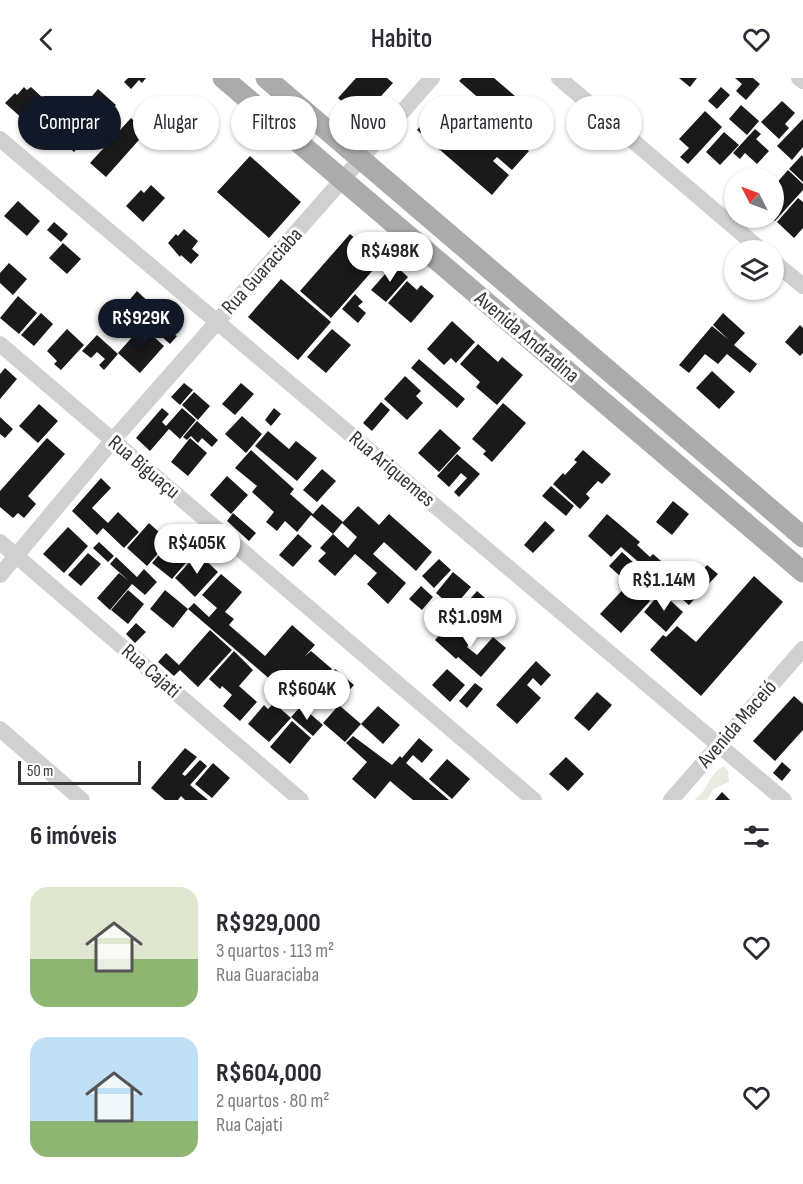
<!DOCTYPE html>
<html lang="pt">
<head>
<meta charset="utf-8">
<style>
  :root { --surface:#fff; --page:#f7f7f7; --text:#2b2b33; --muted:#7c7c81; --accent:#111827 }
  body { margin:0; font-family:"Sofia Sans Condensed",sans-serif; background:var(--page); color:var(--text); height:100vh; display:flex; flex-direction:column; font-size:22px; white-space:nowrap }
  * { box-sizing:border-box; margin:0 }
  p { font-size:20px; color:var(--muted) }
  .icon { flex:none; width:33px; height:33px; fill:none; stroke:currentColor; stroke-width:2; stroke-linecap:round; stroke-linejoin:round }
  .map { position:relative; height:722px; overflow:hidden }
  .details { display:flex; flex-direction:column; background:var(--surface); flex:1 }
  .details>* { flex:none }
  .hud { position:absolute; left:18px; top:18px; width:768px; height:54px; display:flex; gap:12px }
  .needle { width:39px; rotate:312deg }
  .controls { position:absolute; left:724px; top:90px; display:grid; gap:12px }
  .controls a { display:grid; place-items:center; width:60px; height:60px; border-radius:50%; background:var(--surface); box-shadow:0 2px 4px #0004; font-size:30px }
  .scale { position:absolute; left:18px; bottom:15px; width:123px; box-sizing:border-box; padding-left:6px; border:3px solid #333; border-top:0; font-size:16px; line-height:21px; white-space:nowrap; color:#333; -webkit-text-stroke:4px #fff; paint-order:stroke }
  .price { position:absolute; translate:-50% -51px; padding:0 14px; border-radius:21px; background:#fff; color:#222; font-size:20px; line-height:39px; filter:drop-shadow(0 2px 3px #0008) }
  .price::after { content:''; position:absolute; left:50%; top:36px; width:18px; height:14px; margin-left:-9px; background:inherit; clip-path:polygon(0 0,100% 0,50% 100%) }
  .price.selected { background:var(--accent); color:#fff }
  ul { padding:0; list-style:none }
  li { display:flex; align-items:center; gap:18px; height:150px; padding:0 30px }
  li span { display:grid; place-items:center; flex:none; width:168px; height:120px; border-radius:18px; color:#555 }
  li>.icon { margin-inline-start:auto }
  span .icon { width:72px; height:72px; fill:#fffc; stroke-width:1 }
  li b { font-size:26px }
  h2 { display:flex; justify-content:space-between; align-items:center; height:72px; padding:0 30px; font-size:26px }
  .chip { padding:0 21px; border-radius:27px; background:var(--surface); box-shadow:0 2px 4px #0004; font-size:21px; line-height:54px }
  .chip.selected { background:var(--accent); color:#fff }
  header { display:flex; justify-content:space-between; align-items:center; height:78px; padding:0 30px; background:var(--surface); font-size:27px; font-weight:600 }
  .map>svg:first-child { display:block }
  .green { fill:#e6ecdf }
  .building { fill:#1a1a1a; fill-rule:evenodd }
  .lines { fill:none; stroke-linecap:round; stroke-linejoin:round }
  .minor { stroke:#d0d0d0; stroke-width:16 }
  .major { stroke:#ababab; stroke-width:21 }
  .labels { text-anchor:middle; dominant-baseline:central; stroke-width:6; stroke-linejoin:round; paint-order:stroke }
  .street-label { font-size:21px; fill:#333; stroke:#fff }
</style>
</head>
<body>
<header><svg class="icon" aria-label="back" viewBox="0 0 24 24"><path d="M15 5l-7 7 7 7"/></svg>Habito<svg class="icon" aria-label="heart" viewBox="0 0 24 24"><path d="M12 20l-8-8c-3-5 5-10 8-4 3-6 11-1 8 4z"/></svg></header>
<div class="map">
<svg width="803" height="722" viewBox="0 0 803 722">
  <rect width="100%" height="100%" fill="#fff"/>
  <path class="green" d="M724,688L728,693L729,704L713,711L707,722H694C709,713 708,695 724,688Z"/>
  <path class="building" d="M128,0H146L142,5L139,2L131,11L124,4Z
    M356,0H387L393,5L361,40L338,20Z
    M462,0H494L550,48L534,67L518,54L513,60L529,73L512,92L497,79L493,83L509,97L492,117L417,52L434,32L457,52L482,23L459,3ZM490,29L503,41L478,70L464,59Z
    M679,0H697L690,9Z
    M735,0H753L760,6L746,22L736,13L742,6Z
    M24,9L27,12L31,9L44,21L24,42L5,25L15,15L17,17Z
    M721,9L730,17L717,31L708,23Z
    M98,11L116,27L74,74L59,60L65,54L62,51L71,41L75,45L86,32L83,29Z
    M782,23L795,35L785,46L789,50L779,61L761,44Z
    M741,27L759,43L747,57L729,41Z
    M705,33L722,49L688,86L680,79L689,70L679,61Z
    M348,34L359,44L355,49L344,39Z
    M131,40L146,54L106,99L90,85Z
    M803,41V69L792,82L777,68Z
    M755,51L761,56L756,61L769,73L757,86L745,75L740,81L733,75Z
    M724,54L739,67L720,87L706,74Z
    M802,77L803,79V104L789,91Z
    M250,78L301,124L269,160L217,114Z
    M754,92L763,100H745Z
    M788,92L803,106V112L775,143L771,140H774V108Z
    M151,107L165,120L143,144L126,128L141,112L144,115Z
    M798,120L803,124V150L794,160L777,144Z
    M18,123L40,143L27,158L4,138Z
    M54,144L68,156L61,164L47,152Z
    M184,151L198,163L192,171L199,177L191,186L181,177L180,179L168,165L176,156L178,158Z
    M350,156L381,183L331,240L300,213Z
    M63,165L81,181L67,196L49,180Z
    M9,185L27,201L13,217L0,205V195Z
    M394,186L408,199L386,224L371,212Z
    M281,201L331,244L298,282L248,239Z
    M407,203L417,212L421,207L434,218L411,245L388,225Z
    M137,213L155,230L139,248L121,232Z
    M355,216L363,224L358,228L366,235L358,245L342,231Z
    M18,218L37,235L19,256L0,240Z
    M41,235L53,246L34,268L21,257Z
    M162,235L179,251L175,257L177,258L170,266L150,248Z
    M723,235L745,255L734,267L757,286L750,295L727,276L718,286L705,276L689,295L679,287L712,248L729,262L713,247Z
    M452,243L475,264L456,285L451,280L444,287L427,271Z
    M800,247L803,250V275L800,278L785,264Z
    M142,248L164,268L140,295L118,275Z
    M67,251L84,267L61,292L54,286L57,283L47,273Z
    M332,251L351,267L326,295L307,279Z
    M97,257L118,276L104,292L99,287L105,281L97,274L91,280L82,273Z
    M478,266L498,284L502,279L523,297L497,327L476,309L480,304L460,286Z
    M419,281L465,321L457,330L411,290Z
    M5,290L17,301L0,321V296Z
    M712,293L735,314L719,331L696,310Z
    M405,298L421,313L416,318L423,325L407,342L384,321Z
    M184,305L193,312L180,327L171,319Z
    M241,305L254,316L235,337L222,326Z
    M194,314L210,328L198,342L182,327Z
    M381,324L390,332L372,353L363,345Z
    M503,325L526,345L492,384L483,376L486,373L472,361Z
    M39,326L58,343L38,365L19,348Z
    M162,330L169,336L162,344L166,348L182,330L196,342L180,361L169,351L150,373L136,360Z
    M274,330L281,336L271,348L265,342Z
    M242,338L262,356L246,375L225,356Z
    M0,339L13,351L5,360L0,356Z
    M197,343L218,362L212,369L202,360L198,365L191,358L187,362L183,359Z
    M440,351L461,370L439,394L418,375Z
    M268,353L289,371L296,363L317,380L297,403L255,368Z
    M47,360L65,376L28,418L36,426L24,440L18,435L13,440L0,429V413Z
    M190,360L207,375L188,398L171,384Z
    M251,372L294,411L290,416L313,436L322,426L343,444L333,456L311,437L297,454L285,443L277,453L266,444L274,434L252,414L257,408L235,390Z
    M583,372L611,396L602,406L598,403L586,416L590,420L580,431L553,406L563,395L565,397L577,384L574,382Z
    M457,376L480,396L459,419L454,414L467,400L461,395L449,409L437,398Z
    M322,391L336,403L317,424L303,412Z
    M227,398L248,417L231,436L210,417Z
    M101,400L111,410L92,430L108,445L118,434L139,454L124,470L103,450L97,457L72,433Z
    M551,408L574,428L566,438L542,418Z
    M673,423L689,436L672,457L656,444Z
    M358,428L379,447L389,436L432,474L416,493L384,464L373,476L406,505L388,526L367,506L377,495L355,476L335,498L318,483L326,475L320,470L333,456L348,470L357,459L342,445Z
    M233,435L256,455L249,463L227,443Z
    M607,436L640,464L637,467L650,479L653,476L676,496L673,499L679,504L689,494L696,499L707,487L718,496L689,527L621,469L611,479L588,458Z
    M545,443L555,452L533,475L524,467Z
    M149,445L169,463L147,488L127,470Z
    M68,449L88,468L64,495L43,476Z
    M178,455L197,472L172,501L152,485Z
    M298,456L312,468L293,489L279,477Z
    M99,464L114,478L108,484L93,470Z
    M622,474L634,485L621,499L609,488Z
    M88,475L101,486L81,508L68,497Z
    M198,475L218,494L195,519L175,500Z
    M116,479L137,499L144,491L157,504L145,517L132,506L110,532L97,520L119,495L129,503L110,486Z
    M439,481L451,492L434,510L422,498Z
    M453,494L471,509L453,530L436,515Z
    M221,496L242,514L225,534L234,541L229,547L265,578L292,547L315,567L305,578L311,573L332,591L299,628L290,620L304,605L291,594L279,609L188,531L194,525L209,539L217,530L202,517Z
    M754,498L783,524L701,618L650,572L663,557L666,559L677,548L696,564Z
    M630,504L650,523L621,555L600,536Z
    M421,508L433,519L422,532L409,521Z
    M128,512L144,526L128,546L111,532Z
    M165,512L188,531L173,550L150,531Z
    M477,513L499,532L489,543L487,541L476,554L461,541L470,531L465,527Z
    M661,514L683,534L666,554L644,534Z
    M440,528L452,540L442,551L430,539Z
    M452,544L472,563L467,569L477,577L493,559L506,570L481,599L458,579L456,581L435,562Z
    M136,545L146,554L135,565L126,556Z
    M210,552L232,572L198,609L180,592L174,598L158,584L166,575L179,587Z
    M234,573L253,592L239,608L257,624L240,643L223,628L232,617L222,608L220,611L209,601Z
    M536,583L551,597L541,608L533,600L527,607L541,620L517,646L496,627Z
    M335,591L354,607L338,624L320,608Z
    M447,591L465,607L450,624L432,607Z
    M475,605L483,611L467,630L459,623Z
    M597,614L612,627L589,653L574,640Z
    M794,618L803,626V652L775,683L753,663Z
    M274,625L291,640L269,664L248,646L264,627L268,631Z
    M339,627L361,646L345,664L323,645Z
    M301,628L323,647L313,658L291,639Z
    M378,628L400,647L383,666L361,646Z
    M292,643L311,660L290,686L270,669Z
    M353,658L392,687L400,678L402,680L419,660L433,672L422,685L413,677L406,685L449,722H413L390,703L375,721L352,701L367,684L346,665Z
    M185,670L197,679L182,696L185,698L200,682L207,688L190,707L208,722H185L181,718L178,722H165L151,710Z
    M566,679L584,696L568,713L549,696Z
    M447,681L470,701L452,721L429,701Z
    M782,684L791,692L782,703L773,695Z
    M213,685L230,700L212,720L195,706Z
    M722,714L730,722H715Z"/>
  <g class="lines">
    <path class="minor" d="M559,0L761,172
      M799,0L803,3
      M0,61L784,722
      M774,184L803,208
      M0,266L534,722
      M0,464L301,722
      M0,497L113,362L432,0
      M0,651L82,722
      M671,722L803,571"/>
    <path class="major" d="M223,0L803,494
      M266,0L803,459"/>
  </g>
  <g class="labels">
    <g class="street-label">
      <text transform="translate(262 193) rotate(-48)">Rua Guaraciaba</text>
      <text transform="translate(527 259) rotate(40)">Avenida Andradina</text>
      <text transform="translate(144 389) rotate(40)">Rua Biguaçu</text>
      <text transform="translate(392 391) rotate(40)">Rua Ariquemes</text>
      <text transform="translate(151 593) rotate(41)">Rua Cajati</text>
      <text transform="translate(737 646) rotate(-49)">Avenida Maceió</text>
    </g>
  </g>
</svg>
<div class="controls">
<a><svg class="needle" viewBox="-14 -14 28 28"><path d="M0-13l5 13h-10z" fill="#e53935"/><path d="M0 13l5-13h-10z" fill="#7c7c81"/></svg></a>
<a><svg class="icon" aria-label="layers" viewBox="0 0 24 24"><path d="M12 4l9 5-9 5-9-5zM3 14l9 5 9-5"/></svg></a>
</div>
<div class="scale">50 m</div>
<b class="price" style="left:390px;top:205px">R$498K</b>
<b class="price selected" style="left:141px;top:272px">R$929K</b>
<b class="price" style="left:197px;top:497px">R$405K</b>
<b class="price" style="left:664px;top:534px">R$1.14M</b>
<b class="price" style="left:470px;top:571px">R$1.09M</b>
<b class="price" style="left:307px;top:643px">R$604K</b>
<div class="hud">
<a class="chip selected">Comprar</a>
<a class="chip">Alugar</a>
<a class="chip">Filtros</a>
<a class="chip">Novo</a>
<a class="chip">Apartamento</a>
<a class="chip">Casa</a>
</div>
</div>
<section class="details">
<h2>6 imóveis<svg class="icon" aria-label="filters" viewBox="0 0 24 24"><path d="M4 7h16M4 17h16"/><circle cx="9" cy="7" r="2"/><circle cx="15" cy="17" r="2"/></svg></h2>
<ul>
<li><span style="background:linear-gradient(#dfe7d0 60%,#8fb573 0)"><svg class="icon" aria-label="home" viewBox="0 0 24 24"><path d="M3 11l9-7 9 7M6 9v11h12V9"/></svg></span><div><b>R$929,000</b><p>3 quartos · 113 m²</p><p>Rua Guaraciaba</p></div><svg class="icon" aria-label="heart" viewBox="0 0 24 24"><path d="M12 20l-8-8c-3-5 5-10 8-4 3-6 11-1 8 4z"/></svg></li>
<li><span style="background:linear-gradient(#bfe0f5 70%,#8fb573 0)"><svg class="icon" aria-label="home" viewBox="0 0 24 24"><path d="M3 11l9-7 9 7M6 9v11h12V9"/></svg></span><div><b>R$604,000</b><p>2 quartos · 80 m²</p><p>Rua Cajati</p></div><svg class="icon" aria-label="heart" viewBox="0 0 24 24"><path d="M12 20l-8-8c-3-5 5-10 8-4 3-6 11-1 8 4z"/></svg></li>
</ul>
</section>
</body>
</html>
